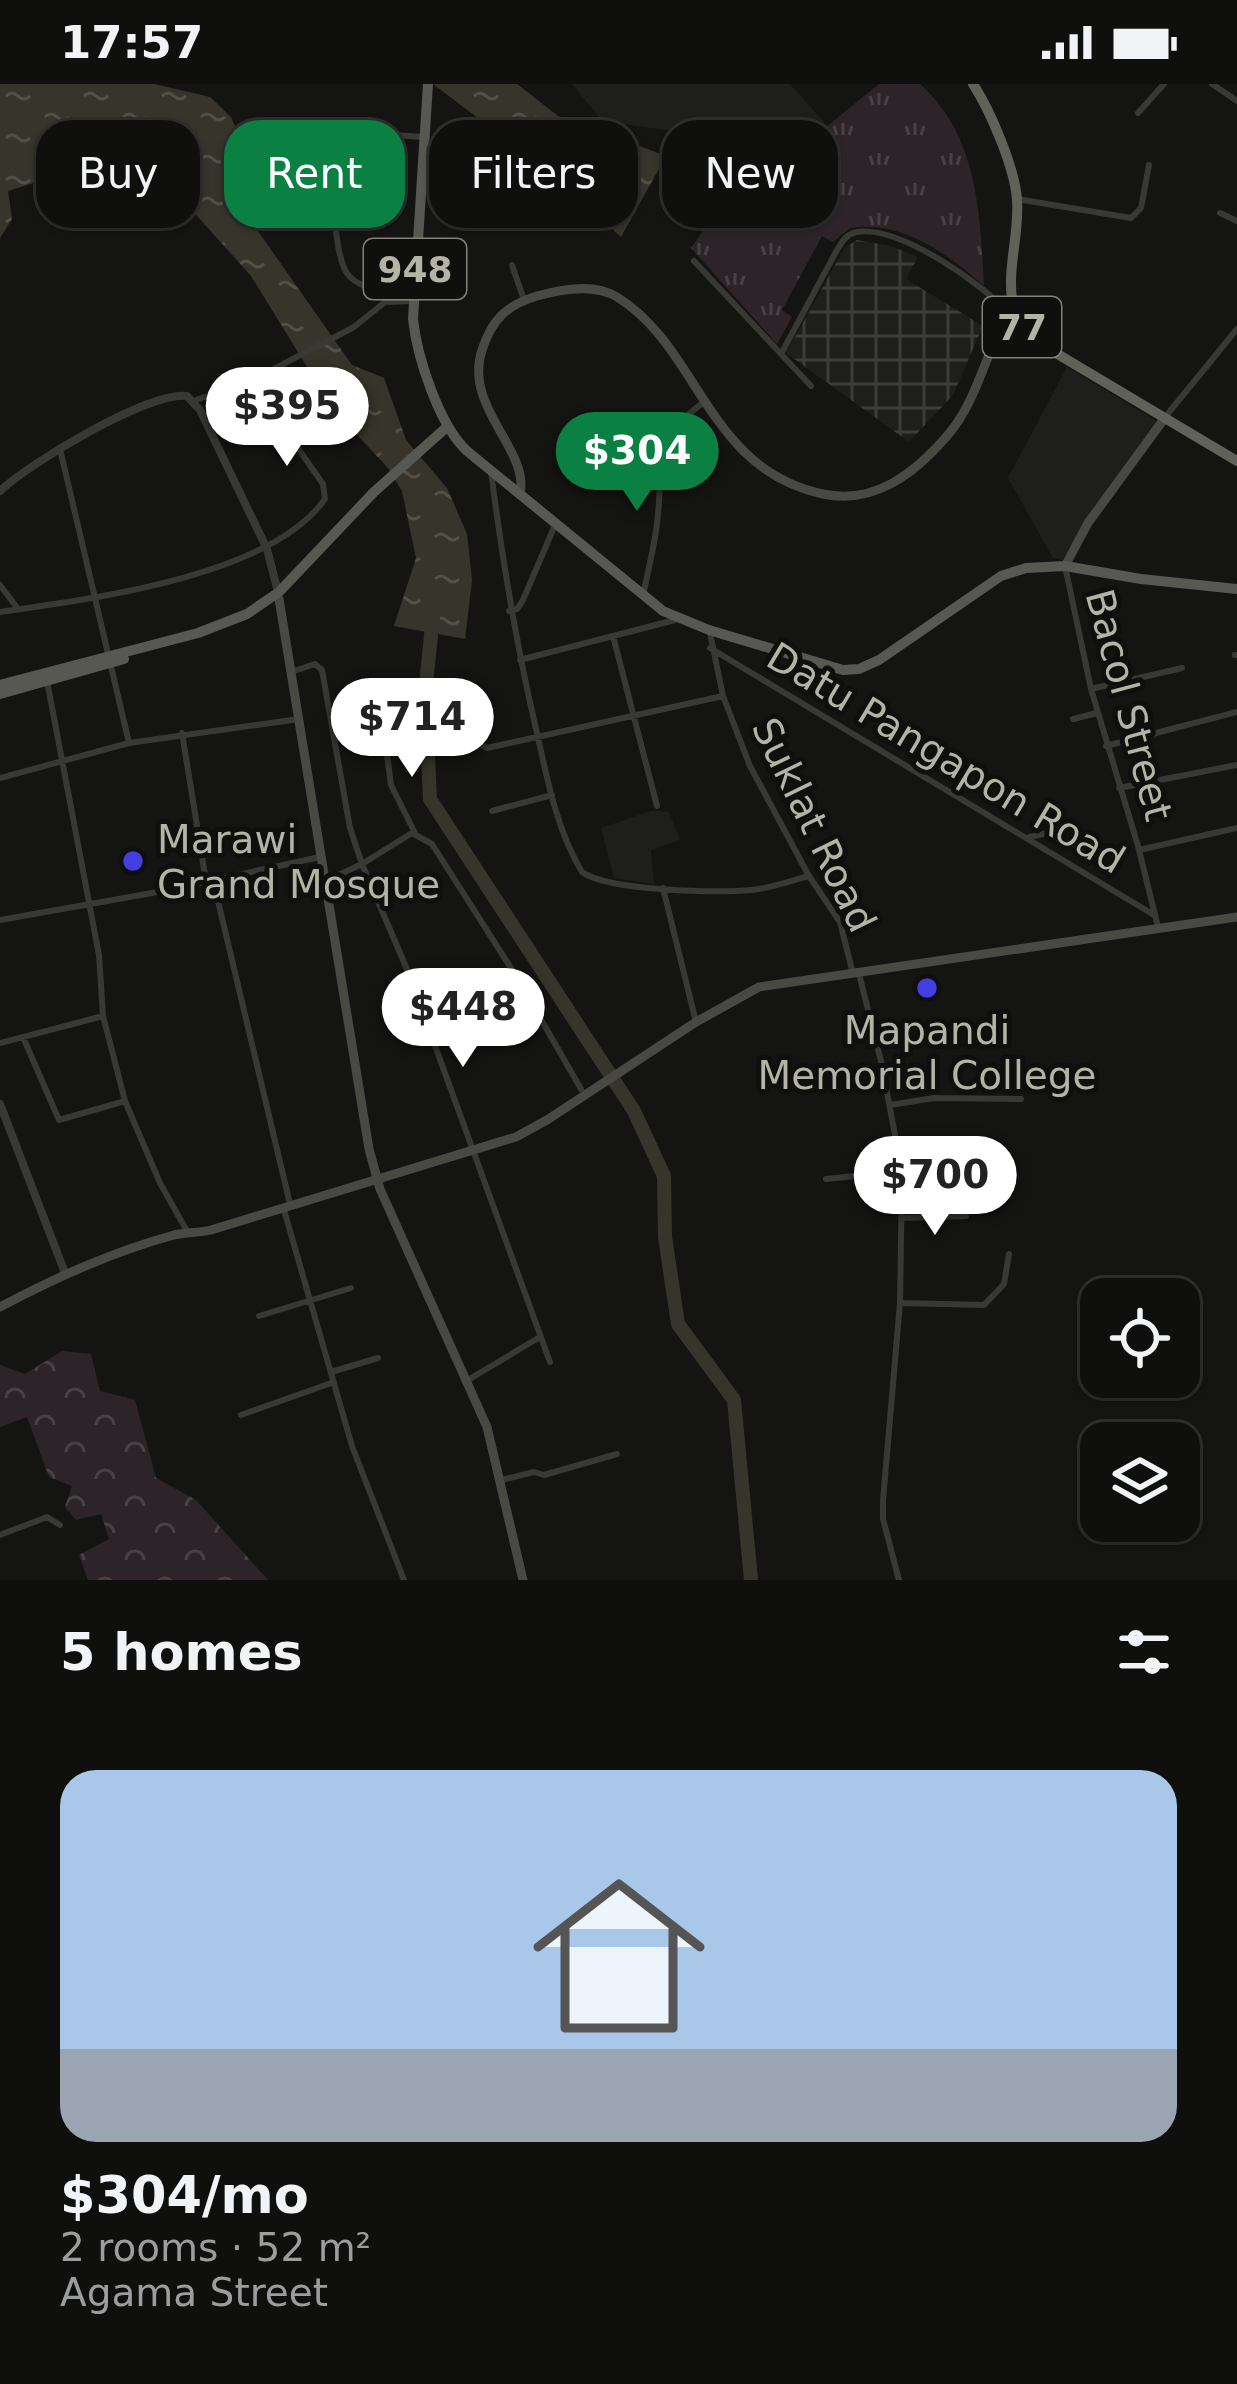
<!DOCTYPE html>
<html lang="en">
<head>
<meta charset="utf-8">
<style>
  :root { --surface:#0f100e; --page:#1d1e1c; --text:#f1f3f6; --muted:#9b9d9e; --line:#2f302e; --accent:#0b8043 }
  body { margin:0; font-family:"DejaVu Sans",sans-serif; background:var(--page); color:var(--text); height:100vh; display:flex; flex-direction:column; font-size:45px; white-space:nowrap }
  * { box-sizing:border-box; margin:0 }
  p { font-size:39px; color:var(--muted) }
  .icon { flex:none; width:66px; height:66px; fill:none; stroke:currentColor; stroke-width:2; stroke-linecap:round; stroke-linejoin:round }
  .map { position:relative; height:1496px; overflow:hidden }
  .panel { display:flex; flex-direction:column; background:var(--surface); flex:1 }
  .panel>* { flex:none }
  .banner { position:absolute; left:36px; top:36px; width:1167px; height:108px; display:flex; gap:24px }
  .controls { position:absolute; left:1080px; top:1194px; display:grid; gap:24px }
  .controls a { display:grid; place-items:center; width:120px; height:120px; border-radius:24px; background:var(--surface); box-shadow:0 3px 9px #0004,0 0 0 3px var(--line); font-size:60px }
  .price { position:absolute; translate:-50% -102px; padding:0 27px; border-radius:42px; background:#fff; color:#222; font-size:39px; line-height:78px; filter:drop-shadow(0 3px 6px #0008) }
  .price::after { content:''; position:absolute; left:50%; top:72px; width:36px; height:27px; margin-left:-18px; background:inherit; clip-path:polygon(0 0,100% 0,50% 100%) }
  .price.active { background:var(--accent); color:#fff }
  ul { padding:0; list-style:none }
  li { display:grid; align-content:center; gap:24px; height:636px; padding:0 60px }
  li span { display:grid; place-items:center; height:372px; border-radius:36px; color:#555 }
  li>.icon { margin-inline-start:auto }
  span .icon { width:216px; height:216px; fill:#fffc; stroke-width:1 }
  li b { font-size:51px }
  h2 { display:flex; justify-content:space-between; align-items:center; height:144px; padding:0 60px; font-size:51px }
  .chip { padding:0 42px; border-radius:36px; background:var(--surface); box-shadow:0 3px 9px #0004,0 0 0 3px var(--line); font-size:42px; line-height:108px }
  .chip.active { background:var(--accent); color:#fff }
  .status { display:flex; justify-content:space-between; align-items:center; height:84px; padding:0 60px; background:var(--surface); direction:ltr }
  .status svg { height:33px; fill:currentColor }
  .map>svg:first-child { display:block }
  .built { fill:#1e1f1c }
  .industrial { fill:url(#industrial-grid) }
  .forest { fill:url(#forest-crowns) }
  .park { fill:url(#park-tufts) }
  .water { fill:url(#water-ripples) }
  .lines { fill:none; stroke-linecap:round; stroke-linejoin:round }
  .river { stroke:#37352b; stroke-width:14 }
  .minor { stroke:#383935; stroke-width:6 }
  .tertiary { stroke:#383935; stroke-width:8 }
  .secondary { stroke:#484943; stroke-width:9 }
  .primary { stroke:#575851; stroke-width:10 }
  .trunk { stroke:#606159; stroke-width:10 }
  .poi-dot { fill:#423fe1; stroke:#0f100e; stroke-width:4.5 }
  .labels { text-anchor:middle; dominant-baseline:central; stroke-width:10; stroke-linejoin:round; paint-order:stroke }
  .shield { fill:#0f100e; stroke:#828378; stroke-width:3 }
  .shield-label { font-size:36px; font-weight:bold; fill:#b3b4a6 }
  .street-label { font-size:39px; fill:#b3b4a6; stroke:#0f100e }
  .poi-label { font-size:39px; fill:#b3b4a6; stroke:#0f100e; text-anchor:start }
</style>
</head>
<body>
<div class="status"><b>17:57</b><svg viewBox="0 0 49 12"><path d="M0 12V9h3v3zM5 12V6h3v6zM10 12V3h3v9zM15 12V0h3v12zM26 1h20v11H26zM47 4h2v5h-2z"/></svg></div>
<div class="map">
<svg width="1237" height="1496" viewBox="0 0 1237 1496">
  <defs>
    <pattern id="industrial-grid" width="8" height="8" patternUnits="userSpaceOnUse" patternTransform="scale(3)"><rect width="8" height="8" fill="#1e1f1c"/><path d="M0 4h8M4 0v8" fill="none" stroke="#3c3d3a"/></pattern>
    <pattern id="forest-crowns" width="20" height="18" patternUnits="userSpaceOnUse" patternTransform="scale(3)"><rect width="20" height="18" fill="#2c2428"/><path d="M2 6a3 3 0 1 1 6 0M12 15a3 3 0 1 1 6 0" fill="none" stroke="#484144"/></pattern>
    <pattern id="park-tufts" width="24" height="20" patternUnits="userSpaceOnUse" patternTransform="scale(3)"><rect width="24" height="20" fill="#2c2428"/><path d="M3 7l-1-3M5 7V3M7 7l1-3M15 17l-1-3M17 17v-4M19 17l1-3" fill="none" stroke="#484144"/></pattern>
    <pattern id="water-ripples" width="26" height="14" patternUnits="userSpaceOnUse" patternTransform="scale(3)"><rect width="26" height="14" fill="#37352b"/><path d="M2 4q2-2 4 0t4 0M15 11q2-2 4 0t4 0" fill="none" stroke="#525047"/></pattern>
  </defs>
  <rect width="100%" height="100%" fill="#141513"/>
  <path class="built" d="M572,0H790L828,42L745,109L701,51L602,37Z
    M1067,283L1158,338L1090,430L1062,476L1053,474L1008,394Z
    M654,726L669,728L680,756L651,766L654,800L614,794L601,744Z"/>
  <path class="industrial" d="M857,156L891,162L918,173L906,195L983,242L953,311L909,358L786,269L845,163Z"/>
  <path class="forest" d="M62,1267L91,1270L100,1307L135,1316L156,1394L196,1416L268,1496H88L79,1471L109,1455L101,1430L76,1436L65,1423L72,1402L49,1393L27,1333L0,1343V1281L25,1290Z"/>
  <path class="park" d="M879,0H920C978,52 980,129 984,202C948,170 902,136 850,144L833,158L822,152L782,226L792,233L777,260L691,164L708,140L714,112L745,109Z"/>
  <path class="water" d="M0,0H154L210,13L231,33L239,51L241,117L248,133L352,281L384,294L406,356L447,404L467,450L472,496L465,555L394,542L416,474L402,407L388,384L333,325L251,192L190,124L178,119L153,129L135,127L127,119C128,89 117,53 79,74C70,79 63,86 54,91C40,98 23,102 8,107L12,135L0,154Z
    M433,0H517L558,32L666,72L621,153L557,94Z"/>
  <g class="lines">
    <path class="river" d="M433,532L425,610L430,715L634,1027L664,1092L665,1153L678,1240L734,1316L751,1496"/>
    <path class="minor" d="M1212,0L1237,17
      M1138,29L1164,0
      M1017,115L1131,134L1141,124L1149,81
      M1220,129L1237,137
      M694,177L811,302
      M512,181L524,216
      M413,210C394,208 364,207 350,193C330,174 330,67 347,48L424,53
      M781,270L837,166C842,158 846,150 857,148C898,141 982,199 1007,228
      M193,317L251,297L354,243L385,218L413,217
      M1166,332L1237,245
      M60,365L129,659
      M491,387C502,474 516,559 536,645C547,693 556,745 582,788C608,807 717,809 752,806C771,804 790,797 809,792
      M1065,482L1091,605L1138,762L1158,843
      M0,501L18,525
      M644,507C649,482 656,456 658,430C663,378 654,353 703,319
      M509,527L517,525L523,516L555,441
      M0,528C90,515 270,493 325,415L323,400L251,297
      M710,549L723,612L750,682L809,792L840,838L853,890
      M613,552L657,722
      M710,564L1154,831
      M1235,571H1237
      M520,576L675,536
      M291,588L315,580L322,586L350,744L362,780L412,749L432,760L516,892L581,1005
      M47,597L99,871L103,932L125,1017L160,1099L187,1147
      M1091,605L1182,584
      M463,630L469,655L487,664L723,612
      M1073,635L1097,629
      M383,641L391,701L415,749
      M182,649L206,797
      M1106,662L1237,628
      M0,694L129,659L299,635
      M1119,704L1237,681
      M492,727L552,711
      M1029,753L1067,745
      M1139,766L1237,744
      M213,796L290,1120
      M326,797L362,780L409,890L550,1278
      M663,804L696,938
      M0,836L169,806L320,773
      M859,890L881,977L902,1088L900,1219L883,1416V1435L899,1496
      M23,953L59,1036L125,1017
      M0,959L103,932
      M890,1021L934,1014L1021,1015
      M826,1095L960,1081
      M284,1126L352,1362L404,1496
      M902,1134L966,1132
      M900,1219L984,1221L1004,1200L1009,1170
      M259,1232L351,1204
      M331,1288L378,1274
      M468,1296L540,1253
      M241,1331L334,1298
      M501,1396L534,1388L544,1391L617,1370
      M0,1451L47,1433L60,1441"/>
    <path class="tertiary" d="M0,407C30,379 147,308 187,312L200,326L267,465L278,508
      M0,1020L65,1189"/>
    <path class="secondary" d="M520,410C530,366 463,323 482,266C492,235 507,221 537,212C562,205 594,199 617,213C700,264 706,385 823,410C874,421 914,390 947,352C980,314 985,264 1013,223
      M1065,482L1088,439L1164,335
      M279,515L369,1065L380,1105L487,1343L523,1496
      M0,1223C57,1193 112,1168 174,1151C187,1148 199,1149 211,1146L516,1053L547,1036L696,938L759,903L1237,833"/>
    <path class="primary" d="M428,0L413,235C417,273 439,341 467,367L663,527L709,546L843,586L859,585L879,576L1001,492L1026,484L1065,482L1141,495L1237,505
      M0,601L198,549L247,530L279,508L374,408L448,342
      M0,610L124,575"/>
    <path class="trunk" d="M973,0C990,26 1015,84 1017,116C1021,165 990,223 1039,259L1237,377"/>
  </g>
  <g class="poi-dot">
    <circle cx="133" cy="777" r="12"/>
    <circle cx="927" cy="904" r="12"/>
  </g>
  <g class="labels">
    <g class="shield">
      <rect x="364" y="155" width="102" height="60" rx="9"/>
      <rect x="983" y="213" width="78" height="60" rx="9"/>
    </g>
    <g class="shield-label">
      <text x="415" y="185">948</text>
      <text x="1022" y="243">77</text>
    </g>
    <g class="street-label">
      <text transform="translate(1129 621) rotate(75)">Bacol Street</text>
      <text transform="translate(946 674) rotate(31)">Datu Pangapon Road</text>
      <text transform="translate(814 741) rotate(64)">Suklat Road</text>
    </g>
    <g class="poi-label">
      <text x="157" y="755">Marawi<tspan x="157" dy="45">Grand Mosque</tspan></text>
      <text x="927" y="946" text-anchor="middle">Mapandi<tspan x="927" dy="45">Memorial College</tspan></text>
    </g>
  </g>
</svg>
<div class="controls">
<a><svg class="icon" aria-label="locate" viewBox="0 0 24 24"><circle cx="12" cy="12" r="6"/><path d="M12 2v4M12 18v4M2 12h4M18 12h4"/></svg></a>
<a><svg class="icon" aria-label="layers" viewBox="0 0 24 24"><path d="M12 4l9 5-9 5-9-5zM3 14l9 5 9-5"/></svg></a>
</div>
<b class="price" style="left:287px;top:385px">$395</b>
<b class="price active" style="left:637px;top:430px">$304</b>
<b class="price" style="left:412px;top:696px">$714</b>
<b class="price" style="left:463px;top:986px">$448</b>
<b class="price" style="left:935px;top:1154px">$700</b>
<div class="banner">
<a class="chip">Buy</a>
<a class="chip active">Rent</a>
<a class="chip">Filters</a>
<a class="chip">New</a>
</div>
</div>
<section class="panel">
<h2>5 homes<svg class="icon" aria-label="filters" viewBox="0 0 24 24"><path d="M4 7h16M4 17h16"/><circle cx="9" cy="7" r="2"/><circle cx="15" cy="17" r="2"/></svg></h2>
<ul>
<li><span style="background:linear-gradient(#a9c7e8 75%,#9aa5b1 0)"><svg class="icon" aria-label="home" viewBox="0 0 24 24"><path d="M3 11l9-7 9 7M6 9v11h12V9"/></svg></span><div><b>$304/mo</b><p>2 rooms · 52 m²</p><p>Agama Street</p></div></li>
</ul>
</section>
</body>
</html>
